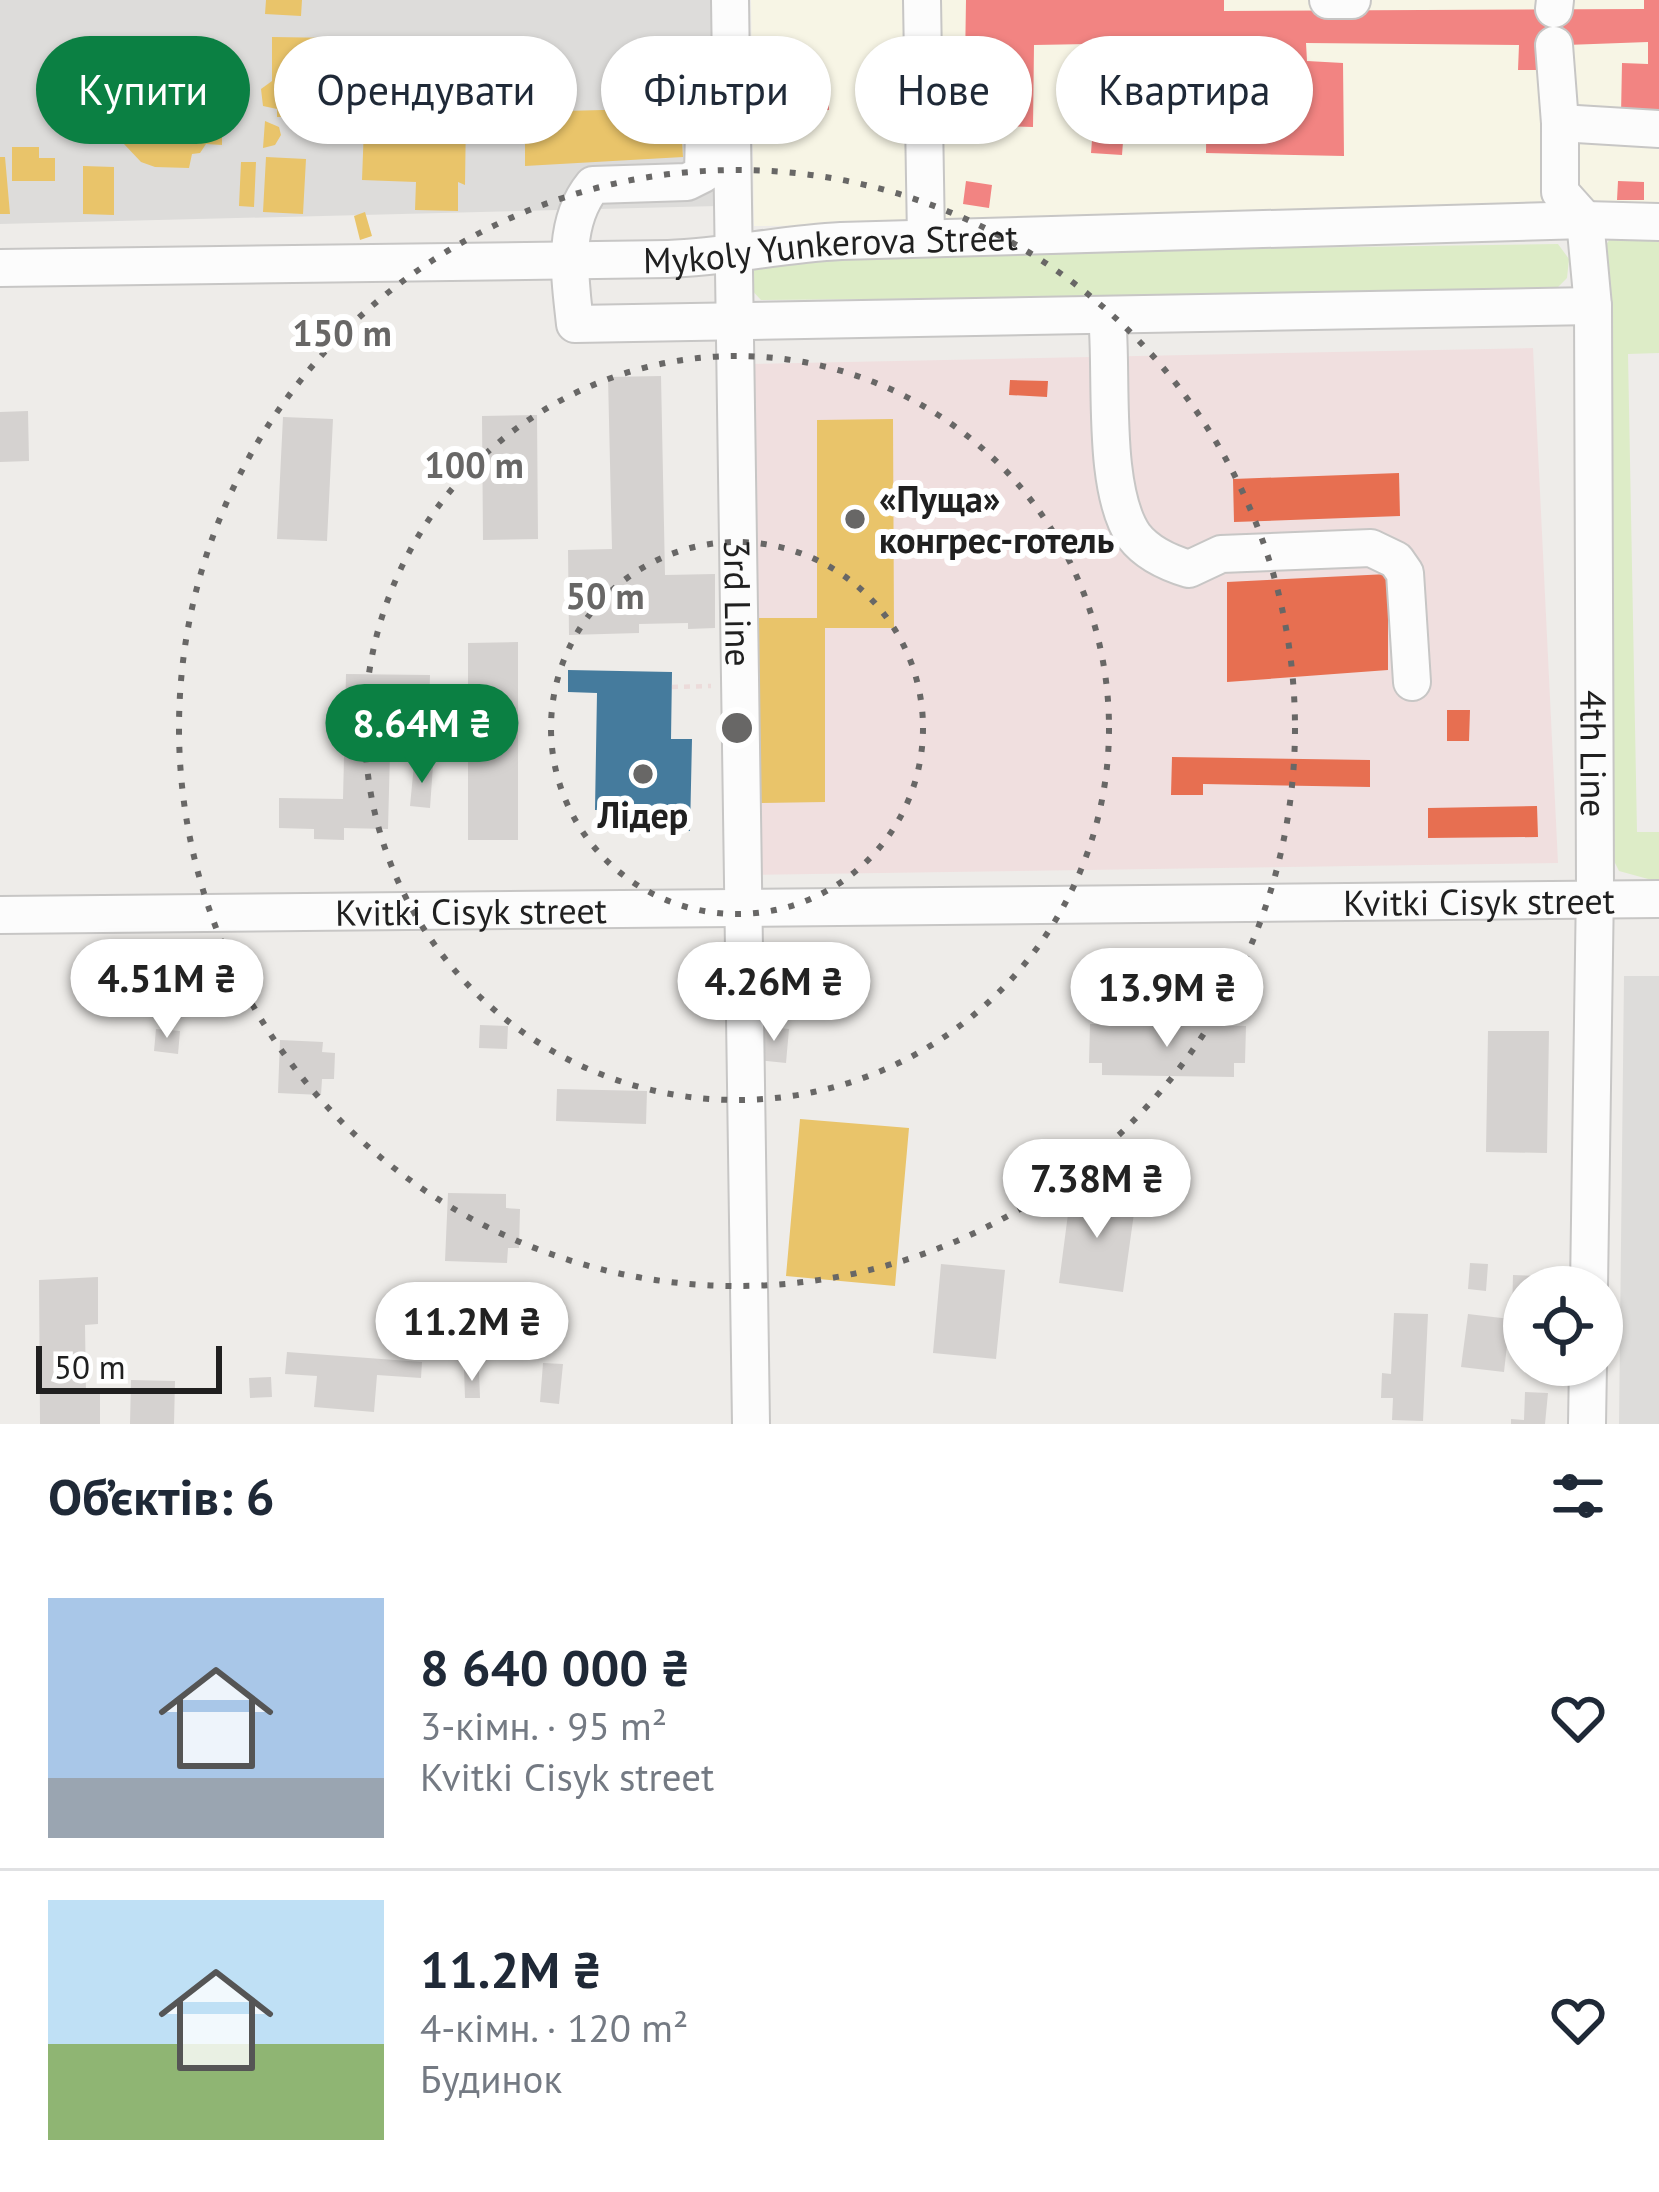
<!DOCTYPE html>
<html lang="uk">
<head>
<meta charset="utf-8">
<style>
  :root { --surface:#fff; --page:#f6f6f7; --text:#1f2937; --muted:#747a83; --line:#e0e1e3; --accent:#0b8043 }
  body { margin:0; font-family:"PT Sans",sans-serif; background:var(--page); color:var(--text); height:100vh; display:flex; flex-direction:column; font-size:45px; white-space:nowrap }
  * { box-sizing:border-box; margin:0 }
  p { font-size:39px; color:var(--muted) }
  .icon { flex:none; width:66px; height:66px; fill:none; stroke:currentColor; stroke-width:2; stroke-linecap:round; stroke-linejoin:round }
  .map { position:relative; height:1424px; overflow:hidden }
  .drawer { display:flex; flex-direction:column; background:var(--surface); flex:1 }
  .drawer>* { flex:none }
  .banner { position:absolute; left:36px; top:36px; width:1587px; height:108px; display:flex; gap:24px }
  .controls { position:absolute; left:1503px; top:1266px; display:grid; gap:24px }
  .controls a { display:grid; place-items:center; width:120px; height:120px; border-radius:50%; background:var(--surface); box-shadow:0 3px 9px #0004; font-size:60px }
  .scale { position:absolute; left:36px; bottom:30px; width:186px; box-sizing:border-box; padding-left:12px; border:6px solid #202020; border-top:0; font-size:33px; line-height:42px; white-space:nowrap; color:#202020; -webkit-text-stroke:9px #fff; paint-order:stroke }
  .price { position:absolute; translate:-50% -102px; padding:0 27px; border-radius:42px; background:#fff; color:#222; font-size:39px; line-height:78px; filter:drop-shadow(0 3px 6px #0008) }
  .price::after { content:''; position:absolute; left:50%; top:72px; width:36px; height:27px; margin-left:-18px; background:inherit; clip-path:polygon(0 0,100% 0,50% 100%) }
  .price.active { background:var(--accent); color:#fff }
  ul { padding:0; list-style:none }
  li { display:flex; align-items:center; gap:36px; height:300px; padding:0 48px }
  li+li { border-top:3px solid var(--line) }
  li span { display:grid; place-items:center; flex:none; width:336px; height:240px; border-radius:0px; color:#555 }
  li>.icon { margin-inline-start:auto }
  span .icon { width:144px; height:144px; fill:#fffc; stroke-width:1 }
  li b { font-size:51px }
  h2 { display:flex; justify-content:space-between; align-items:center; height:144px; padding:0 48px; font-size:51px }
  .pill { padding:0 42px; border-radius:54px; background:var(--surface); box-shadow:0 3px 9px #0004; font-size:42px; line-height:108px }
  .pill.active { background:var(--accent); color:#fff }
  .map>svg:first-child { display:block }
  .residential { fill:#dddcda }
  .commercial { fill:#f0dfdf }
  .education { fill:#f7f5e5 }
  .grass { fill:#ddecc7 }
  .homes { fill:#e9c46a }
  .shops { fill:#e76f51 }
  .health { fill:#f28482 }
  .public { fill:#457b9d }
  .building { fill:#d5d2d0 }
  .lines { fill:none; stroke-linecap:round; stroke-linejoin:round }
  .minor-casing { stroke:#c7c6c5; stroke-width:40 }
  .path { stroke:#ecdbda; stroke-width:4.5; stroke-dasharray:6 6; stroke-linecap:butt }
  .minor { stroke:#fcfcfc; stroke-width:36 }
  .ring { fill:none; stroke:#686766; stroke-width:6; stroke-dasharray:6 12 }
  .poi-dot { fill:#686766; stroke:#fff; stroke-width:4.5 }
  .labels { text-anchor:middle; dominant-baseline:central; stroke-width:12; stroke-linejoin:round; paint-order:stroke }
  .street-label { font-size:36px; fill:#202020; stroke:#fff }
  .poi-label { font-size:36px; font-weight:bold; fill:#202020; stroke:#fff; text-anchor:start }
  .centre { fill:#686766; stroke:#fff; stroke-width:6 }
  .ring-label { font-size:36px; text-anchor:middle; font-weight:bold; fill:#686766; stroke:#fff; stroke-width:12; stroke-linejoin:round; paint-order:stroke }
</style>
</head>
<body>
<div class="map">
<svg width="1659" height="1424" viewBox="0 0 1659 1424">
  <rect width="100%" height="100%" fill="#eeece9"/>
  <path class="residential" d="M0,0H712L718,206L0,224Z
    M1624,976H1659V1424H1619Z"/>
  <path class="commercial" d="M1533,348L1558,863L753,875L746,364Z"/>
  <path class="education" d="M751,0H1659V217L754,226Z"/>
  <path class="grass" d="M1610,239H1659V353L1628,354L1637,832H1659V882L1619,871L1609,851L1598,257Z
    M1558,244L1569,259L1567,278L1552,293L761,300L747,285L754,256Z"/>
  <path class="homes" d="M266,0H302L301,16L265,14Z
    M272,37L337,38V92H327V108H302V117H277V109L263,106L261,89L272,81Z
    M194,59L239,110L222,127V145L206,144L200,153L192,154L189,168L155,167L141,162L124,144L123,120L103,102L146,62L158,74L159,69L168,65L177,72Z
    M423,95L457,96V114H466L465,185L458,182V211L415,210L416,182L362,180L365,100L422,101Z
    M680,108L683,157L525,166V112Z
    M265,121L279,127L281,135L275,145L263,148Z
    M12,147H39V158H55V181H12Z
    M0,157H5L10,214H0Z
    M266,157L306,159L303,214L263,212Z
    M241,162H256L254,207L239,206Z
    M83,166L114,167V215L83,214Z
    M365,212L372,236L360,240L354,216Z
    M893,419L894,628H825V802L759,803L758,618H817V420Z
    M800,1119L909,1128L895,1286L786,1276Z"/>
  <path class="shops" d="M1010,380L1048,381L1047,397L1009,395Z
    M1399,473L1400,516L1234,522L1233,479Z
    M1388,574V670L1227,682V582Z
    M1447,710H1470L1469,741H1447Z
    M1172,757L1370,760V787L1203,784V795H1171Z
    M1537,806L1538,837L1428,838V808Z"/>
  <path class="health" d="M966,0H1224V11L1644,9V0H1659V117L1621,115L1622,63L1648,64V42L1539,46L1538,70H1518L1519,45L1306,43L1307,61L1343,63L1344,156L1206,153L1207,58L1251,57L1254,41L1034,45L1033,127L964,125Z
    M802,84H829V110L802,111Z
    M1092,140L1123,142L1122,155L1091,153Z
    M966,181L992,185L989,208L963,204Z
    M1618,181L1644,182V200H1617Z"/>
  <path class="public" d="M568,670L672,672L671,739H692L690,831L655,830V811L595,810L597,693L568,692Z"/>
  <path class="building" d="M661,376L665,575L715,574V628L688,629V623L639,624V633L569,635L568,550L612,549L608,377Z
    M28,411L29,461L0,462V412Z
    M537,415L538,539L483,540L482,416Z
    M283,417L333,419L327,541L277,539Z
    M518,642V840H468V643Z
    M346,674L430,675L429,715L391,714L388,829L344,828V840L314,839V829L279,828V798L343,799Z
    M414,764L433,765L430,808L410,806Z
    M1090,1024L1246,1026L1245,1063H1234V1077L1102,1075V1063H1089Z
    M480,1025L508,1026L507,1049L479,1048Z
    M761,1026L789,1029L786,1063L758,1060Z
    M156,1029L180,1031L178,1054L154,1051Z
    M1488,1031H1549L1547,1153L1486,1152Z
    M280,1040L323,1042L322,1052L335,1053L334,1079H322L321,1095L278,1093Z
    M557,1089L647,1091L646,1124L556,1121Z
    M1071,1191L1136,1199L1123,1292L1059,1283Z
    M448,1193L506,1194V1208L520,1209L519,1248H508L507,1263L445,1261Z
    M1470,1263L1488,1264L1486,1291L1468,1289Z
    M941,1264L1005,1270L996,1359L933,1353Z
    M1513,1275L1542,1276L1541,1287H1524V1347H1511Z
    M98,1277V1324L85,1325L86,1393L100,1392V1424H40L39,1280Z
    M1394,1313L1428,1314L1423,1421L1392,1420L1393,1398H1381L1382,1373L1391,1374Z
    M1468,1314L1510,1319L1504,1372L1461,1367Z
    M287,1352L422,1362L421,1378L377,1375L374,1412L314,1407L317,1376L285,1374Z
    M543,1363L563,1364L559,1404L540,1402Z
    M464,1368L479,1371L480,1398H465Z
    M271,1377L272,1397L250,1398L249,1378Z
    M131,1380L175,1381L174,1424H130Z
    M1525,1392L1548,1393L1545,1424H1511V1419L1524,1420Z"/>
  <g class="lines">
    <g class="minor-casing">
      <g id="minor">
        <path id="s1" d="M730,0L751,1424"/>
        <path d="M922,0L926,238"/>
        <path d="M1328,0H1352"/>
        <path d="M1554,9L1555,0"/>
        <path d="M1554,45L1560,123V192L1585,220"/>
        <path d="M732,83L705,87L703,174L687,182L593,185C561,224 570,278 575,324L1593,306"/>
        <path d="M1560,123L1659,129"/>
        <path id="s2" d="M1585,220L1593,306L1595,888L1589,1287"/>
        <path id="s3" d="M0,268L668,259C726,257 782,244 841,241L1585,220L1659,222"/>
        <path d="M1107,316C1113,374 1101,488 1134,536C1147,553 1169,563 1189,569L1221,554L1371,548L1396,560L1405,573L1412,682"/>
        <path id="s4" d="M0,915L1659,899"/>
        <path d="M1587,1424L1588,1365"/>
      </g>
    </g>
    <path class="path" d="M672,687L711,686"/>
    <use href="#minor" class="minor"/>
  </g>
  <g class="ring">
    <circle cx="737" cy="728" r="186"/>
    <circle cx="737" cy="728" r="372"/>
    <circle cx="737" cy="728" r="558"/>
  </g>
  <g class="poi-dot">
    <circle cx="855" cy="519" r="12"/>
    <circle cx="643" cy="774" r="12"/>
  </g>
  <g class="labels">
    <g class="street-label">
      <text stroke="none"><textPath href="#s3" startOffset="831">Mykoly Yunkerova Street</textPath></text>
      <text stroke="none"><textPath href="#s1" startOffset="603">3rd Line</textPath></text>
      <text stroke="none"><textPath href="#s2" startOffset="534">4th Line</textPath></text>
      <text stroke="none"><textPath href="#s4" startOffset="1479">Kvitki Cisyk street</textPath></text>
      <text stroke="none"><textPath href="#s4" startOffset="471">Kvitki Cisyk street</textPath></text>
    </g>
    <g class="poi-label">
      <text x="879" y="498">«Пуща»<tspan x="879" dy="41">конгрес-готель</tspan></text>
      <text x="643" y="814" text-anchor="middle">Лідер</text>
    </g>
  </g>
  <circle cx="737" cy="728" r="18" class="centre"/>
  <g class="ring-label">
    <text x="342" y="346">150 m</text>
    <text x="474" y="478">100 m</text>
    <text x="605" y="609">50 m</text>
  </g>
</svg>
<div class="controls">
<a><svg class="icon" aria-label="locate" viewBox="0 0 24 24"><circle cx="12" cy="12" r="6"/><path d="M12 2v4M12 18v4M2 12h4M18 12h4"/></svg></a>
</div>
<div class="scale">50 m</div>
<b class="price active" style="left:422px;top:786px">8.64M ₴</b>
<b class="price" style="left:167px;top:1041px">4.51M ₴</b>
<b class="price" style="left:774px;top:1044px">4.26M ₴</b>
<b class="price" style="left:1167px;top:1050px">13.9M ₴</b>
<b class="price" style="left:1097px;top:1241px">7.38M ₴</b>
<b class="price" style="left:472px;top:1384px">11.2M ₴</b>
<div class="banner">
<a class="pill active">Купити</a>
<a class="pill">Орендувати</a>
<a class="pill">Фільтри</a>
<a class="pill">Нове</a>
<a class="pill">Квартира</a>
</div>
</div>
<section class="drawer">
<h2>Об’єктів: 6<svg class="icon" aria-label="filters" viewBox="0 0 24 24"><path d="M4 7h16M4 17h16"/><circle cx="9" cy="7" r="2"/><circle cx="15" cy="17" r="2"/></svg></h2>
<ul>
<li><span style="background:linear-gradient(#a9c7e8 75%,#9aa5b1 0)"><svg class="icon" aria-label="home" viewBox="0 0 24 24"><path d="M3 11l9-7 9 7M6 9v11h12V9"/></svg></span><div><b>8 640 000 ₴</b><p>3-кімн. · 95 m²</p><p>Kvitki Cisyk street</p></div><svg class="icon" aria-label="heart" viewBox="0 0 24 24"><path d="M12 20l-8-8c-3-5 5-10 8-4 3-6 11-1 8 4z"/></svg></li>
<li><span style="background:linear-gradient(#bfe0f5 60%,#8fb573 0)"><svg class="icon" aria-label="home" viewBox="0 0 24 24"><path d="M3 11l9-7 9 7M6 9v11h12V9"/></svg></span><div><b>11.2M ₴</b><p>4-кімн. · 120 m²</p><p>Будинок</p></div><svg class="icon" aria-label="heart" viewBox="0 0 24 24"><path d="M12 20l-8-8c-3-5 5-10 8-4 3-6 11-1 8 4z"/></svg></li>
</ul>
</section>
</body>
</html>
